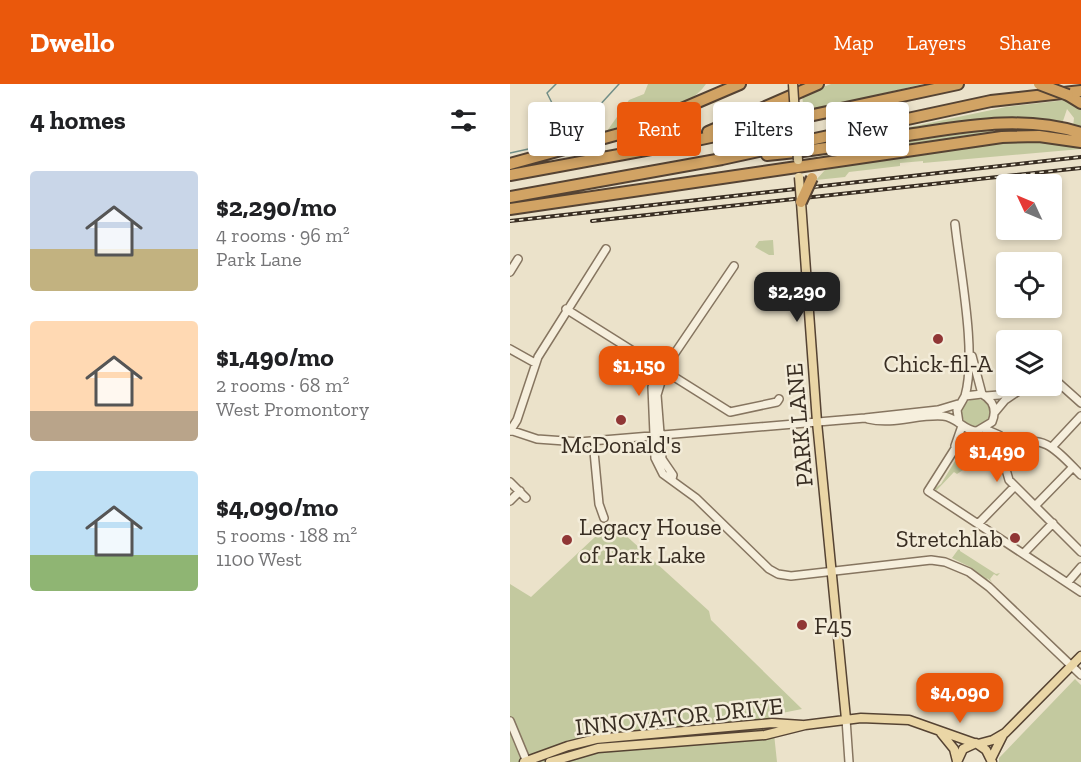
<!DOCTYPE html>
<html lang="en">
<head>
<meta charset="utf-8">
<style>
  :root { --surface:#fff; --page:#f2f2f2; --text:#202124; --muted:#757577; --accent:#ea580c }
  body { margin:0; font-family:"Zilla Slab",serif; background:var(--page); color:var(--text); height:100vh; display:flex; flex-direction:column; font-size:22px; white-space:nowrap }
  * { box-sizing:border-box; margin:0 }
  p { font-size:20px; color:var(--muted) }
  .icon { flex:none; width:33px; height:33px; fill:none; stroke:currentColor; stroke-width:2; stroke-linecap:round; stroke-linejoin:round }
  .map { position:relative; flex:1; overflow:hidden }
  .side { display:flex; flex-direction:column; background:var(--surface); width:510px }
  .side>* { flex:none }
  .hud { position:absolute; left:18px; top:18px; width:462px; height:54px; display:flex; gap:12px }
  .needle { width:39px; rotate:314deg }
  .tools { position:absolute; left:486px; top:90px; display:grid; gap:12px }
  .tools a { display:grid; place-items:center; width:66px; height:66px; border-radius:6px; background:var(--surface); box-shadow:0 3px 9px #0003; font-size:30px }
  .price { position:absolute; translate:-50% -51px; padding:0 14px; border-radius:12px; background:var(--accent); color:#fff; font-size:20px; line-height:39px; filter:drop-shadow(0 2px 3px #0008) }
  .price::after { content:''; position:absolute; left:50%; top:36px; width:18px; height:14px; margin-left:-9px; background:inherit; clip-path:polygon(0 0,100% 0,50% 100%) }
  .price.active { background:#222; color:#fff }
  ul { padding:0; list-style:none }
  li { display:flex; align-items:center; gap:18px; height:150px; padding:0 30px }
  li span { display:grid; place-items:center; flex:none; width:168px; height:120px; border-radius:6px; color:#555 }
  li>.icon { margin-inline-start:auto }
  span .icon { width:72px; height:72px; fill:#fffc; stroke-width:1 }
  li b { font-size:26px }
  h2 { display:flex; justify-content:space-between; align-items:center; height:72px; padding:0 30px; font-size:26px }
  .tag { padding:0 21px; border-radius:6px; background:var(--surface); box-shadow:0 3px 9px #0003; font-size:21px; line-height:54px }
  .tag.active { background:var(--accent); color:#fff }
  header { display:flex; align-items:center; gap:36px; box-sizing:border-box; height:84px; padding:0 30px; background:var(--accent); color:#fff }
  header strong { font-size:28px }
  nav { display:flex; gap:33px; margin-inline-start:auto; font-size:21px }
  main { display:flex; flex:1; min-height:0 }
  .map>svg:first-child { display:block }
  .green { fill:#c3c99f }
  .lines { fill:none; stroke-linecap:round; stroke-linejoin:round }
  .stream { stroke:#718e87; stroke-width:1.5 }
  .minor-casing { stroke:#867560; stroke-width:10 }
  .major-casing { stroke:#554333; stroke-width:11 }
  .highway-casing { stroke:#554333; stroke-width:14 }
  .minor { stroke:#f6efdd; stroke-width:7 }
  .major { stroke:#ead6a6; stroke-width:8 }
  .highway { stroke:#d1a364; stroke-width:10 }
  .rail-casing { stroke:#382d22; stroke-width:4 }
  .rail { stroke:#f3ecd9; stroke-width:1.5; stroke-dasharray:4.5; stroke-linecap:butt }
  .major-bridge-casing { stroke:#554333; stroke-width:11; stroke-linecap:butt }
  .highway-bridge-casing { stroke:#554333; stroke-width:14; stroke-linecap:butt }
  .major-bridge { stroke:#ead6a6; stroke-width:8 }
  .highway-bridge { stroke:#d1a364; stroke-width:10 }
  .poi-dot { fill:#903635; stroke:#f3ecd9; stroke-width:2 }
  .labels { text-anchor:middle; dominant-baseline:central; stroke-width:5; stroke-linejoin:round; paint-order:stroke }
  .poi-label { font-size:24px; fill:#382d22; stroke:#f3ecd9 }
  .street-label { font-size:24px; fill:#382d22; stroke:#f3ecd9 }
</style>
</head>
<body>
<header>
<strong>Dwello</strong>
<nav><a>Map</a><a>Layers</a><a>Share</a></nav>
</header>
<main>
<section class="side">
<h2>4 homes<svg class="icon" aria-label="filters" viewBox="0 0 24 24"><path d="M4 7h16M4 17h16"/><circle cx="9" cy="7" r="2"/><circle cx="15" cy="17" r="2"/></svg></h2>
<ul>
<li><span style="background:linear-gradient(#c9d6e8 65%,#c2b280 0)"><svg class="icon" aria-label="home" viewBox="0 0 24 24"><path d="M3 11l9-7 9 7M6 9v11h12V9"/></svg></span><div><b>$2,290/mo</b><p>4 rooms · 96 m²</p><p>Park Lane</p></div></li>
<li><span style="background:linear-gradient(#ffd9b3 75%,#b9a48a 0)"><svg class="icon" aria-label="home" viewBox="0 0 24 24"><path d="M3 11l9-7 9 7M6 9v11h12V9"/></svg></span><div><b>$1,490/mo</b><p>2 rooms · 68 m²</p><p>West Promontory</p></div></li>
<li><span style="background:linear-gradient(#bfe0f5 70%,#8fb573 0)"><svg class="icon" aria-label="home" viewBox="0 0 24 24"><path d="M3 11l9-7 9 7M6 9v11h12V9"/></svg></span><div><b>$4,090/mo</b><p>5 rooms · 188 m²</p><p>1100 West</p></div></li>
</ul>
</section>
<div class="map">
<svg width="571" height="678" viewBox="0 0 571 678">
  <rect width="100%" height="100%" fill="#ebe2ca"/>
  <path class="green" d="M138,0H196C176,29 128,34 97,47L119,16L134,10Z
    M321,0H413L294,28L292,11Z
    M556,16L571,24V45L563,43L564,34L557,25L552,40C474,23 391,48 314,61L496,23Z
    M514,44L543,48L297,75L438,50Z
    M533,57L571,62V65L413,79V77L390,79V82L339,88L335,93L306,96L315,86L333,82L472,60Z
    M263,156L264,171H259L245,163L249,157Z
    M452 329a14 14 0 1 1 28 0a14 14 0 1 1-28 0Z
    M445,377H449L450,385L459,384L458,387L453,386L447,390L444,388L426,407L428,410L424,409L425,404L431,400Z
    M101,438L199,527L201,536L292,625L262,631L267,678H0V500L21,513Z
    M450,463V467L486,490L490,489L487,492L484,490L480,495L482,498L477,494L479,498L441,477L464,485L442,474Z
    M565,595L571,601V678H489V674Z"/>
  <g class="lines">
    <path class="stream" d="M88,23L109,0
      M46,27L37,9L46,0
      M47,32V35L40,40L42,50L51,58
      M39,61L51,59L83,27
      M0,69L32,62"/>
    <g class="minor-casing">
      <path id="minor" d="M445,140C450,186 467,270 455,312
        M224,182L142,303L145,374L153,390L186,414L259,485L268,490L281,492L421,476L435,478L459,488L479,503L571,591
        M0,188L8,175
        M56,225L220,328L267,318L269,315
        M0,265L25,279
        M462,272L472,310
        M154,288L147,311L152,375L163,391L162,395
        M542,293L571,319
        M476,312L489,311L510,302
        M485,328L495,316L516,302
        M358,335C384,341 408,330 433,332C447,333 454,347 467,347L482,338C487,326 483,316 472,310L455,312L447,326L449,339
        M475,345L489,351L502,363
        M0,346L27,355L69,358L355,334L428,326L448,320
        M0,347L7,336L28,273L96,165
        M467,347L444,366L418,407L571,508
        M83,357L89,420L94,434
        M445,362L452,342
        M502,363L495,382L499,396L571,468
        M502,363C533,346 550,370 571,391
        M542,363L571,332
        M0,398L16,414
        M0,417L10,407
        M525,422L563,383
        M468,440L505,402
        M514,469L543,439
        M558,498L571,483
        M336,635L339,678
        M0,637L17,678"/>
    </g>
    <g class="major-casing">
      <path id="major" d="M291,118L307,338L336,635
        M431,649L444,665L447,677
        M468,660L483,656L495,649L571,572
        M481,675L493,651
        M14,678L58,662L86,655L262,639L292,641
        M40,678L88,664L255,651L295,641L351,634L399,636L464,659
        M447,678L453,665L466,659L476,666L482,678"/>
    </g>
    <g class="highway-casing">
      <path id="highway" d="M558,11L571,19
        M198,48L308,0
        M257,71C305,67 351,59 398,51C457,42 512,31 571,49
        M0,80L120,47L230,0
        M0,91L168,60L448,0
        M0,113L212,75L481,17L571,7
        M0,125L492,53L529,52L571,58"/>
    </g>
    <use href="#minor" class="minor"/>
    <use href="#major" class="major"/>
    <use href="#highway" class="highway"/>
    <g class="rail-casing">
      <path id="rail" d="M0,137L571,73
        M82,137L571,84"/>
    </g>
    <use href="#rail" class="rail"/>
    <g class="major-bridge-casing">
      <path id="major-bridge" d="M283,0L288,76
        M289,93L291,118"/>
    </g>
    <g class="highway-bridge-casing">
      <path id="highway-bridge" d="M529,0L558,11
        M291,118L302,94"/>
    </g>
    <use href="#major-bridge" class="major-bridge"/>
    <use href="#highway-bridge" class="highway-bridge"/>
  </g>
  <g class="poi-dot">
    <circle cx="428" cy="255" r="6"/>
    <circle cx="111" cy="336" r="6"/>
    <circle cx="505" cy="454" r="6"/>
    <circle cx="57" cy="456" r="6"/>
    <circle cx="292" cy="541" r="6"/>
  </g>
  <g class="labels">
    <g class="poi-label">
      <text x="428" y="279">Chick-fil-A</text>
      <text x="111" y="360">McDonald's</text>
      <text x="69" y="442" text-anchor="start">Legacy House<tspan x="69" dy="28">of Park Lake</tspan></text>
      <text x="493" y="454" text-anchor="end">Stretchlab</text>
      <text x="304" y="541" text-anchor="start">F45</text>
    </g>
    <g class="street-label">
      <text transform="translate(289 341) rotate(-95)">PARK LANE</text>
      <text transform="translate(169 632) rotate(-6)">INNOVATOR DRIVE</text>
    </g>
  </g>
</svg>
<div class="tools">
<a><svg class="needle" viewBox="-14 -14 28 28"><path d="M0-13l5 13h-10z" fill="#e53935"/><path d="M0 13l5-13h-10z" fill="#757577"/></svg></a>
<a><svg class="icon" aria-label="locate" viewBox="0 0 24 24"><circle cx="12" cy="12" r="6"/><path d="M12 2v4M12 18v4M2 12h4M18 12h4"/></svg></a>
<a><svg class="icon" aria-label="layers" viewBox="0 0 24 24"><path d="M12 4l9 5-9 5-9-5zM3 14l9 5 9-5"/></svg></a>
</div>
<b class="price active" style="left:287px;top:239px">$2,290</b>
<b class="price" style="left:129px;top:313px">$1,150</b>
<b class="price" style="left:487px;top:399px">$1,490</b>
<b class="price" style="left:450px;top:640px">$4,090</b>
<div class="hud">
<a class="tag">Buy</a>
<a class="tag active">Rent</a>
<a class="tag">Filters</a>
<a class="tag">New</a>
</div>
</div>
</main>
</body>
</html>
